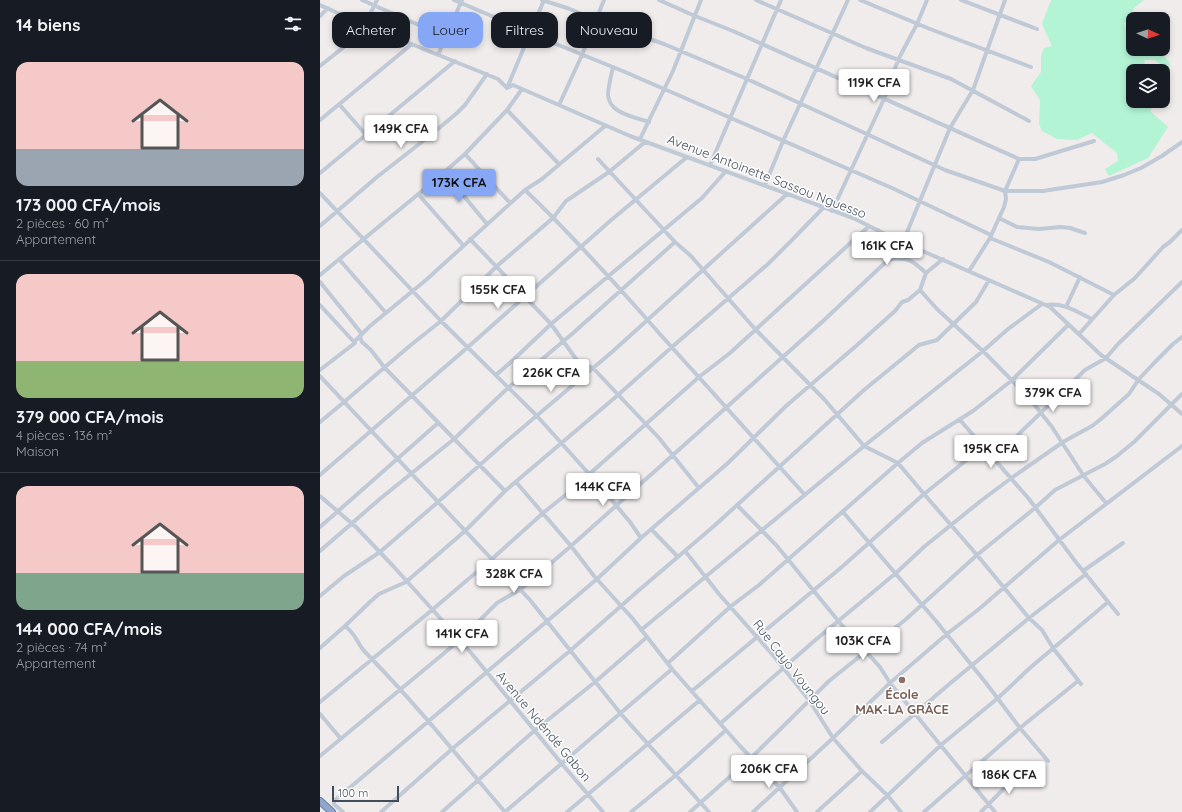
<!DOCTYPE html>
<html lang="fr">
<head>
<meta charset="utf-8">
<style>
  :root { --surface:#171b24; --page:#242831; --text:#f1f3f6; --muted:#9ea1a6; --line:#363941; --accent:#85a7f5 }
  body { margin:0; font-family:Quicksand,sans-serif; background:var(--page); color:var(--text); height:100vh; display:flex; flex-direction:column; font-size:15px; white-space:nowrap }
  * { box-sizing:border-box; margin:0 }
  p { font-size:13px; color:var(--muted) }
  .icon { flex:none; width:22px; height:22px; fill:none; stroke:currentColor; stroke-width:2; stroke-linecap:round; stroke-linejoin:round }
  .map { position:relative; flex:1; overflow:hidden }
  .panel { display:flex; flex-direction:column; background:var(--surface); width:320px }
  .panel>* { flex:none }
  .guide { position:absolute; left:12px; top:12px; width:380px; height:36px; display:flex; gap:8px }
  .needle { width:26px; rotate:94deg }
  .controls { position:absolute; left:806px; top:12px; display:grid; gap:8px }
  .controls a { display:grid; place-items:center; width:44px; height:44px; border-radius:8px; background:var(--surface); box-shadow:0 2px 6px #0003; font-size:20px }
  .scale { position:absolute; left:12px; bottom:10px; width:67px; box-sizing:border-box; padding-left:4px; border:2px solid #424d5c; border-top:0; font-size:11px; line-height:14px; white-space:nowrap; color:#424d5c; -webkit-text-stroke:3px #fff; paint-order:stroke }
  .price { position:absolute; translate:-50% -34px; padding:0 9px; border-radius:4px; background:#fff; color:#222; font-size:13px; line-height:26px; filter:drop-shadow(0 1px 2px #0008) }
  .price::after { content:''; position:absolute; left:50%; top:24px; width:12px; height:9px; margin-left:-6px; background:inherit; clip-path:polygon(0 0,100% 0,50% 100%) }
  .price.current { background:var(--accent); color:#111 }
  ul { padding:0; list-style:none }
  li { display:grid; align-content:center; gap:8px; height:212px; padding:0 16px }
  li+li { border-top:1px solid var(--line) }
  li span { display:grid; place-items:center; height:124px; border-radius:12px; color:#555 }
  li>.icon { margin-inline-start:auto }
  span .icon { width:72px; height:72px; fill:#fffc; stroke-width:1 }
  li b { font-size:17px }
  h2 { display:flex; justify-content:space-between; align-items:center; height:48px; padding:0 16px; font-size:17px }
  .tag { padding:0 14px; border-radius:12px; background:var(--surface); box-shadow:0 2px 6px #0003; font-size:14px; line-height:36px }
  .tag.current { background:var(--accent); color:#111 }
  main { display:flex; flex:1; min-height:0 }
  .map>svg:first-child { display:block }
  .green { fill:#b3f4d5 }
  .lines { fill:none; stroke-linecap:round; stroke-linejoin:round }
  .trunk-casing { stroke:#6880ae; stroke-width:8 }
  .minor { stroke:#c0c9d6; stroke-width:4 }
  .trunk { stroke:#92a6c9; stroke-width:6 }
  .education-dot { fill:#8d6e63; stroke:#fff; stroke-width:1.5 }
  .labels { text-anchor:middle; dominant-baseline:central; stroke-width:3; stroke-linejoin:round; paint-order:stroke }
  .street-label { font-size:13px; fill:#424d5c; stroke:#fff }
  .education-label { font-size:13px; font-weight:bold; fill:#785e54; stroke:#fff }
</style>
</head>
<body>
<main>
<section class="panel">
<h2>14 biens<svg class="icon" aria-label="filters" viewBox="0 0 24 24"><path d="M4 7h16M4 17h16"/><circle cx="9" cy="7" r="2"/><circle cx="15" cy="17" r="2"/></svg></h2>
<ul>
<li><span style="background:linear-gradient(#f6c9c9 70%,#9aa5b1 0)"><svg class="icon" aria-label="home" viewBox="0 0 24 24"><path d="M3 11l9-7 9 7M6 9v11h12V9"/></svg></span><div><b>173 000 CFA/mois</b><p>2 pièces · 60 m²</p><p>Appartement</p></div></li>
<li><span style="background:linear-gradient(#f6c9c9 70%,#8fb573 0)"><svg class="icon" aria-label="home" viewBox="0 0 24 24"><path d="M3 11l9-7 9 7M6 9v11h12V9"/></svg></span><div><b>379 000 CFA/mois</b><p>4 pièces · 136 m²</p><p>Maison</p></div></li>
<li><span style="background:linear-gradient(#f6c9c9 70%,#7fa58c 0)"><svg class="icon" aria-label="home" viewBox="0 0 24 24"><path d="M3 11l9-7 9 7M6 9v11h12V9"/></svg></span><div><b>144 000 CFA/mois</b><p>2 pièces · 74 m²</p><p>Appartement</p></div></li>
</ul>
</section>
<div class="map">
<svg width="862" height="812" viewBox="0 0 862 812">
  <rect width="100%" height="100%" fill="#f0ecec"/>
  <path class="green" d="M731,0H824L815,7L804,24L807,32L813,38V49H836L850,62L848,69L834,60H825L823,71H813V101H836V104L830,111L848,127L828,158L789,176L785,169L798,161L797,153L772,133L757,140L737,139L722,131L719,124L720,100L711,86L721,72V56L724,48L732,46L722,24Z"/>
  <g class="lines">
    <g class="trunk-casing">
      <path id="trunk" d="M0,801L12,812"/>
    </g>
    <path class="minor" d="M42,0L126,37
      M134,0L174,17L208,37L236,44L305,72L572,188L671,235
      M222,0L250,9L275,20L344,44L427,79L625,170L685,191H723L782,182L804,175L821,168L842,156L862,142
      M339,0L375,16L413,31L699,159H715L774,141
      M436,0L546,48L631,79L709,121
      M540,0L610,29L711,67
      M641,0L717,29
      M0,5L49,27L178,79L187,88L193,85L310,136L533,218L573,238L730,307L781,355L839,394L862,414
      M0,16L8,8
      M45,24L57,0
      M118,55L142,0
      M0,66L49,27
      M293,67C291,76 289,84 288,93C287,113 314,117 329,122
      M187,88L224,0
      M19,104L46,135
      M239,105L262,55L284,0
      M187,110L239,164
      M0,120L92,44
      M320,139L353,71L381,0
      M145,154L190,203
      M278,159L355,242L371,256L435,329L504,399L544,446L578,463L604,494L657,555L709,618L722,630L733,648L761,684
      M390,165L461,0
      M124,172L167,224
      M0,173L135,61
      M445,185L463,141L528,0
      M205,190C252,235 296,284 339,333C388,387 437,441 485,495
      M0,193L121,321L217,416L279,485L310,522L321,538
      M98,194L143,245
      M512,211L564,99L578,60L597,24L607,0
      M679,218L697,227L719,229L741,227L750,228L765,233
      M0,226L57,177L112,134L137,113L145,105L167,74
      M558,230L569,259C588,257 592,260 606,273
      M670,238L729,262L794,295
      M150,239L231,324L256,359L260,363L273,368L339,438L379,488
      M583,242L630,128L653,90L685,0
      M19,259L66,313
      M623,259L606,273L600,290L617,309L666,354L710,399L732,427L763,475L786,503
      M649,271L670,238L684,207L686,199L685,191L699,159
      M0,275L113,182L145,154L187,110L202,89
      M0,282L42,334
      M0,305L35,343
      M726,305C743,302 757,312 772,319
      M746,307L760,277
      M759,334L794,295L815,278L843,247L850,242L862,230
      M40,337L42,342L51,350L64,367L185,491
      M0,370L35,343L34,342L50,326L106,280L205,190L222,179L285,126
      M176,375L192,361L231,324L382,198L406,171
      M0,376L210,600L301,714L389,812
      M640,420L709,499L755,561L798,614
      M0,422L24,402L92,344L121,321L177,266L233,218L246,201L289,172L325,142
      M673,459L765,370L786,358L798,344L862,282
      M0,475L148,347L290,221L367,157
      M196,482L251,546L274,576L313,619L352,669L420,746L460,788L477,812
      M0,496L36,527L74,567L130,629L152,654L242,764L283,812
      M417,505L457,546L520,623L560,667L570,683L675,812
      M523,512L616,621L666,683L700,728L728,761
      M0,527L118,423
      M331,529L358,557
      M0,551L61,498L134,439L189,387L252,334L355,242
      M365,551L399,594L452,654L489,700L513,738L542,771L568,796L581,812
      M763,571L803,543
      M0,596L24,576L60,552L118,502L188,440L292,352L467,194
      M25,626C38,636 37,645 47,654C96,704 140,759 185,812
      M321,630L544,446L663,351L688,329L722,304
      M0,648L25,626L51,601L59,594L86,582L145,531L185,491L298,395L352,347L448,264L473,239L503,208
      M348,663L410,607L439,585L578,463L602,443L653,411L691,381L748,325
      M372,691L523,566L604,494L663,447
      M0,702L112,610L172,559L223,513L248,493L379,377L410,353L549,226
      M0,714L21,739
      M401,723L493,642L576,573L605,546L662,500L690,479L743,442L772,426L781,419L809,394L819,379L835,362L853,344L862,337
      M562,742L627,686L709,618L766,574
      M0,756L140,640L177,603L201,589L251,546L502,322L569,259
      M23,812L14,804V801L277,579L321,538L408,463L466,406L536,346L575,311L582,302L588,300L600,290
      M61,812L132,749L251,650L318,591L394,526L544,390L599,345L617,340L656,302L669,280
      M122,812L214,731L275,682L327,637
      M185,812L352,669
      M247,812L380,700
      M311,812L356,775L406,730
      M370,812L431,758L509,681L585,620L657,555L715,508L735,490L785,464L797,456L814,442L862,394
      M433,812L513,738L570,683L627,634L659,609L739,540L862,446
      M497,812L542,771
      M550,812L621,745L678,698L711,667L788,602
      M604,812L700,728L758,681
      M661,812L706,766"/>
    <use href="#trunk" class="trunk"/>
  </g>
  <circle class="education-dot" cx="582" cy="680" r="4"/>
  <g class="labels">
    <g class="street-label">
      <text transform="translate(447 176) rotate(21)">Avenue Antoinette Sassou Nguesso</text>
      <text transform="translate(472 667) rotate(52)">Rue Cayo Voungou</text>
      <text transform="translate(224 726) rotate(50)">Avenue Ndéndé Gabon</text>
    </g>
    <g class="education-label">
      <text x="582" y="694">École<tspan x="582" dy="15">MAK-LA GRÂCE</tspan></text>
    </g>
  </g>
</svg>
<div class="controls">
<a><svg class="needle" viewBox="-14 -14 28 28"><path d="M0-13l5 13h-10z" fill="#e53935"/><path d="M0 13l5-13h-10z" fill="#9ea1a6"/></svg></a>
<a><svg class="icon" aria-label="layers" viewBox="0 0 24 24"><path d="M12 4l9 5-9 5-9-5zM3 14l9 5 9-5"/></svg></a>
</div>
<div class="scale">100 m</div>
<b class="price" style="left:554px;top:103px">119K CFA</b>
<b class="price" style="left:81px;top:149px">149K CFA</b>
<b class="price current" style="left:139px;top:203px">173K CFA</b>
<b class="price" style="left:567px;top:266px">161K CFA</b>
<b class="price" style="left:178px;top:310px">155K CFA</b>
<b class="price" style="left:231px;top:393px">226K CFA</b>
<b class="price" style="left:733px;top:413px">379K CFA</b>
<b class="price" style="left:671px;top:469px">195K CFA</b>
<b class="price" style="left:283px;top:507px">144K CFA</b>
<b class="price" style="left:194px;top:594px">328K CFA</b>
<b class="price" style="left:142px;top:654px">141K CFA</b>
<b class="price" style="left:543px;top:661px">103K CFA</b>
<b class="price" style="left:449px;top:789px">206K CFA</b>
<b class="price" style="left:689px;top:795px">186K CFA</b>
<div class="guide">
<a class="tag">Acheter</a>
<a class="tag current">Louer</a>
<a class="tag">Filtres</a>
<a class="tag">Nouveau</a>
</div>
</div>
</main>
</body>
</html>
